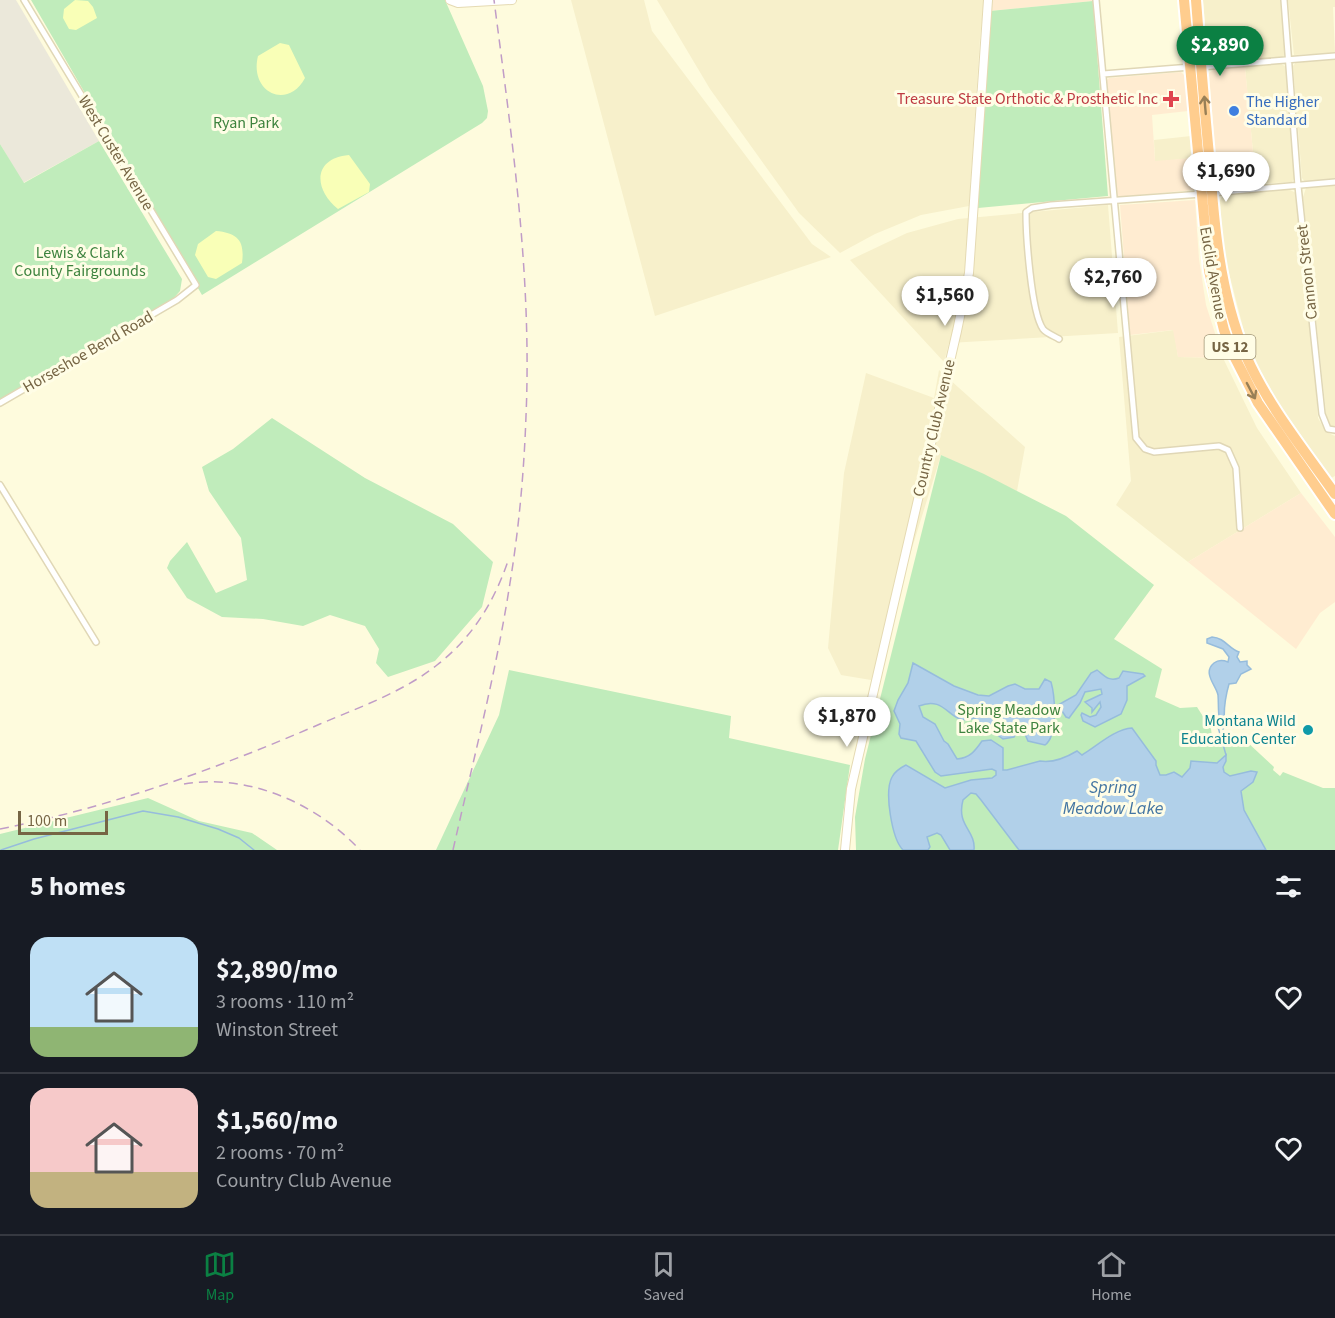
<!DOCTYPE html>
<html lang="en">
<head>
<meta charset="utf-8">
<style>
  :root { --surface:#171b24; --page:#20242c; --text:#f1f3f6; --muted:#9ea1a6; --line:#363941; --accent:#0b8043 }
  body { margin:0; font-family:"Source Sans 3",sans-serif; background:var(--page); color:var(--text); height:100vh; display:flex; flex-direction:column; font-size:22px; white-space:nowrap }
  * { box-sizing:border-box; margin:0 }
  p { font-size:20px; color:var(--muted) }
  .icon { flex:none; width:33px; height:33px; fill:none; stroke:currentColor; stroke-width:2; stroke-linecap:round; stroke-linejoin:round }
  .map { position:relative; height:850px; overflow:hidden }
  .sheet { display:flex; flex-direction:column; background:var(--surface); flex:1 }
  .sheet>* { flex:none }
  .scale { position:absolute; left:18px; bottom:15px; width:90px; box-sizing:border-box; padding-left:6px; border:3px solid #766544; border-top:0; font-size:16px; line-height:21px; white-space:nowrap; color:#766544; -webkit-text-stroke:4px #fffde6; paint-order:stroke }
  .price { position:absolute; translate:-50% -51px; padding:0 14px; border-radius:21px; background:#fff; color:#222; font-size:20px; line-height:39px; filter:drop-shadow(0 2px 3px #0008) }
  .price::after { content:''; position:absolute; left:50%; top:36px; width:18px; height:14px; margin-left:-9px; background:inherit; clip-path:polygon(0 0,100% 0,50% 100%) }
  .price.active { background:var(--accent); color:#fff }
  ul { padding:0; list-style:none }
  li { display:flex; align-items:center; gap:18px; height:150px; padding:0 30px }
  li+li { border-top:2px solid var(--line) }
  li span { display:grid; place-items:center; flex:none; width:168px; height:120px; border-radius:18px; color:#555 }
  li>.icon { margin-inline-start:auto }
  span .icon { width:72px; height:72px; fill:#fffc; stroke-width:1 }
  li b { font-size:26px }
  h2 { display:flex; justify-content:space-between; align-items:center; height:72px; padding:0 30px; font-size:26px }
  .tabs { display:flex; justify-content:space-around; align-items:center; height:84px; border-top:2px solid var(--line); background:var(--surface); font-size:16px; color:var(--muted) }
  .tabs a { display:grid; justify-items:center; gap:3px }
  .tabs .active { color:var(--accent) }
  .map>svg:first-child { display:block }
  .residential { fill:#f7f0cb }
  .commercial { fill:#ffecd1 }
  .industrial { fill:#ebe8da }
  .green { fill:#c0ecbb }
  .sand { fill:#f9ffb7 }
  .water { fill:#b1d0e9; stroke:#96bcdc; stroke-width:1.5 }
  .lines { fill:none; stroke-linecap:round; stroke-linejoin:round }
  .stream { stroke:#96bcdc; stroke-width:1.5 }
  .street-casing { stroke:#e0d7b6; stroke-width:8 }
  .secondary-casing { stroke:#e5dab3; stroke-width:10 }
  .highway-casing { stroke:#fff; stroke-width:14 }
  .street { stroke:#fff; stroke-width:5 }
  .secondary { stroke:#fff; stroke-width:8 }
  .highway { stroke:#ffcd8e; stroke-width:10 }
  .rail { stroke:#c09cc7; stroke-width:1.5; stroke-dasharray:9 6; stroke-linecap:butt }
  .oneway { stroke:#987f56 }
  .health-dot { fill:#e0444e; stroke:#fffde6; stroke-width:2 }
  .shop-dot { fill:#3f7fe0; stroke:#fffde6; stroke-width:2 }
  .culture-dot { fill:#0f9aa8; stroke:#fffde6; stroke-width:2 }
  .labels { text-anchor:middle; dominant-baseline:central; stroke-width:6; stroke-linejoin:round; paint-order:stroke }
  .shield { fill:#fffde6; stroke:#9f9375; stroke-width:1.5 }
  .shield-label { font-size:15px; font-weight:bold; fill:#766544 }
  .health-label { font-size:16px; fill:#be3a42; stroke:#fffde6; text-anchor:end }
  .shop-label { font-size:16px; fill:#366cbe; stroke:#fffde6; text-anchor:start }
  .park-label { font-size:16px; fill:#3d833e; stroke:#fffde6 }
  .street-label { font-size:16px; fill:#766544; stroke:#fffde6 }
  .culture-label { font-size:16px; fill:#0d838f; stroke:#fffde6; text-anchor:end }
  .water-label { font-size:18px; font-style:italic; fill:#4375a2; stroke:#fffde6 }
</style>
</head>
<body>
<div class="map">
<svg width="1335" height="850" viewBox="0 0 1335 850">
  <rect width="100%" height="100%" fill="#fefbdd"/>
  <path class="residential" d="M571,0H644L652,31L812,244L831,257L655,316Z
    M657,0H984L980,38L969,206L921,215L875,234L840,253L799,213L710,89Z
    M1203,0H1281L1286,50L1285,55L1282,57L1212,63L1208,61Z
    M1288,0H1335V7H1333L1335,53L1294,55Z
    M1335,58V179L1305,182L1302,178L1293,66L1297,61Z
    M1280,63L1286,67L1295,177L1292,182L1256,184L1245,67Z
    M1191,136L1192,158L1155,162L1154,140Z
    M1335,185V427L1331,428L1327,422L1303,197L1306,188Z
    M1288,189L1296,193L1297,199L1314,361L1318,418L1326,432L1335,436V476L1331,478L1277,401L1259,368L1245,335L1223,250L1220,200L1222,197L1228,195Z
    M1108,205L1118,333L949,343L944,362L850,260L907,233L958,219Z
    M1174,330L1178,357L1223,358L1257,428L1301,493L1188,562L1116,505L1131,481L1119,337Z
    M939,370L1025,447L1017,491L941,455L871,680L841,675L828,648L844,473L866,373L934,398Z"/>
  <path class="commercial" d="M992,0H1093V1L990,11Z
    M1245,67L1256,184L1222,187L1218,185L1209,73L1213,70Z
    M1181,72L1185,76L1188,111L1152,115L1155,161L1192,158L1194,190L1116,197L1106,81L1109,78Z
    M1195,200L1199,259L1206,305L1223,358L1178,357L1173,330L1130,335L1120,205Z
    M1301,493L1335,537V602L1320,613L1296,649L1188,562Z"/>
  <path class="industrial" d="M0,0H16L99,141L23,183L0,144Z"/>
  <path class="green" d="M31,0H445L483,86L488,111L487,118L482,123L202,295Z
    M1093,1L1108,196L978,208L990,11Z
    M99,141L182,279L180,291L172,300L0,402V144L24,183Z
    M272,418L365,478L453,524L493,562L482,607L435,661L388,677L376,663L379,649L365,626L330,615L303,626L263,619L222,617L187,598L167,568L170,561L187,542L216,593L247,580L241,538L209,491L202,467L233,449Z
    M941,455L984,474L1066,516L1154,585L1114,639L1162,669L1155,697L1180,708L1197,707L1211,729L1212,737L1232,742L1246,741L1274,767L1273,770L1280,776L1283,772L1323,788H1335V850H856L855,817L865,759Z
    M509,670L731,716L729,738L850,765L838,850H436L499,715Z
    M148,798L199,821L252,833L277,850H0V834Z"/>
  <path class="sand" d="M75,0L88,1L93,7L97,18L76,30L69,29L63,18L64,9Z
    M280,43L289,45L305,78C287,111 249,92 258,56Z
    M349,155L370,184L369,192L338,209C313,189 313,158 349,155Z
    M216,231C238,233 245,241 242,263L216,279L208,277L195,255L198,244Z"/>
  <path class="water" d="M1212,637C1225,638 1228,648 1239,652L1237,657L1240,662L1247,661V665L1251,669L1241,674L1236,683L1229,684C1225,698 1223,712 1225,726L1223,729C1217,717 1219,708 1218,695C1216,685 1202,673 1214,663C1218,660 1223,660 1228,662L1229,657L1223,649L1207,643V639Z
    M913,663L954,686L978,695L989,696L1008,686L1015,684L1025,689H1039L1045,679L1051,682C1055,696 1058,736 1045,745L1028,741L1021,725L1014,737L1003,739L974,718C949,728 948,694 919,706L923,717L935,724L944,741L948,744L957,759C970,758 975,751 982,741L991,740L1003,748V770H1007L1040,761C1052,763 1067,757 1077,751L1082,755C1097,746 1115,729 1132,728L1156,761V765L1160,775H1166L1174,772L1182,777L1190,768L1191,761L1217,763L1226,755V761L1223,767L1224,772L1230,776L1251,771L1257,772L1253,782L1241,791L1244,810L1266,850H1019L981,800L976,794L971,793L963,800C956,826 976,830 974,850H950L941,835L937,833L927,837L930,847L928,850H903C892,839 884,792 892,777C895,771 900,768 906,765L945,788L971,780L992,778L996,775V771L992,769L941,776L935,772L916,741L901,738L899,734L900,724L894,711L898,700L908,683Z
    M1097,670C1104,675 1108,682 1119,678L1123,671L1143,674L1145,676L1127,686V700L1121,714L1095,727L1083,721L1081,715L1082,713L1090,717L1096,715L1101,707L1100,702L1092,712V708L1085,702L1102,694L1101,689L1085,692L1080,703L1069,718L1066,717L1058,705L1076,695L1091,673Z"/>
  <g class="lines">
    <path class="stream" d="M1054,708L1059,707
      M1221,725L1218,727L1226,755
      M1,850L34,839L143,811L178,817L218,829L239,838L254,850"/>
    <g class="street-casing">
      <path id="street" d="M1096,0L1136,438L1145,449L1154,452L1219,446L1228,450L1236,468L1240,528
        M1284,0L1298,186L1322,414L1328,429L1335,430
        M1200,67L1335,56
        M1103,74L1191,67
        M1211,193L1335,182
        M1059,339C1054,336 1046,333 1043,329C1031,312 1026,235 1026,212L1032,208L1051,205L1202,194
        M0,403L177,300L196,285L24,0
        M0,485L96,642"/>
    </g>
    <g class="secondary-casing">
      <path id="secondary" d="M450,0L458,3L512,0
        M845,850L851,789L957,331L969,273L988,0"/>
    </g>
    <g class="highway-casing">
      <path id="highway" d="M1184,0L1209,271L1224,330L1232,352L1258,403L1335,514
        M1196,0C1200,52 1204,103 1209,155C1214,224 1219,291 1246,356C1268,406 1304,450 1335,494"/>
    </g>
    <use href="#street" class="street"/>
    <use href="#secondary" class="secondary"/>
    <use href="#highway" class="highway"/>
    <path class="rail" d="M184,784C249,773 317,804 360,850
      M0,829C111,807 216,769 320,724C360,707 403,692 437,665C472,638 494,602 508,561
      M453,850C473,761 496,673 510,583C519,528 524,472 526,416C532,276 512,139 494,0"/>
  </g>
  <defs><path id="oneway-shaft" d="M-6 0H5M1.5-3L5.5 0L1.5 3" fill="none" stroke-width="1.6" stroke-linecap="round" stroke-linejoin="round" transform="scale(1.5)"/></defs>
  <g class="oneway">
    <use href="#oneway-shaft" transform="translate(1205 105) rotate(-95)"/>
    <use href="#oneway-shaft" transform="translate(1251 391) rotate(62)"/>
  </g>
  <path class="health-dot" d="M1168 90h6v6h6v6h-6v6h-6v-6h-6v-6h6z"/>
  <circle class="shop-dot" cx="1234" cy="111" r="6"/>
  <circle class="culture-dot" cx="1308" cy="730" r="6"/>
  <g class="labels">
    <rect class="shield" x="1204.5" y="335" width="51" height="24" rx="4.5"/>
    <g class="shield-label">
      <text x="1230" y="347">US 12</text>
    </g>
    <g class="health-label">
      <text x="1158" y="99">Treasure State Orthotic &amp; Prosthetic Inc</text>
    </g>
    <g class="shop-label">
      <text x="1246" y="102">The Higher<tspan x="1246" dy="18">Standard</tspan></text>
    </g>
    <g class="park-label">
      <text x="246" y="123">Ryan Park</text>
      <text x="80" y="253">Lewis &amp; Clark<tspan x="80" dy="18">County Fairgrounds</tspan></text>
      <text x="1009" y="710">Spring Meadow<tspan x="1009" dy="18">Lake State Park</tspan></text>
    </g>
    <g class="street-label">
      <text transform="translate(116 153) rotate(59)">West Custer Avenue</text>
      <text transform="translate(1307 272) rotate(-96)">Cannon Street</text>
      <text transform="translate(1213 273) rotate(80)">Euclid Avenue</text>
      <text transform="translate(88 352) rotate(-30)">Horseshoe Bend Road</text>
      <text transform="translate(934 428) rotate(-77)">Country Club Avenue</text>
    </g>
    <g class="culture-label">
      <text x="1296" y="721">Montana Wild<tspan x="1296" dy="18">Education Center</tspan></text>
    </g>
    <g class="water-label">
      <text x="1113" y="787">Spring<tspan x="1113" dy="21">Meadow Lake</tspan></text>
    </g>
  </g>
</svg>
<div class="scale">100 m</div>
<b class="price active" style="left:1220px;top:77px">$2,890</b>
<b class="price" style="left:1226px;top:203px">$1,690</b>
<b class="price" style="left:1113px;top:309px">$2,760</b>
<b class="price" style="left:945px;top:327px">$1,560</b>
<b class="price" style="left:847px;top:748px">$1,870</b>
</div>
<section class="sheet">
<h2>5 homes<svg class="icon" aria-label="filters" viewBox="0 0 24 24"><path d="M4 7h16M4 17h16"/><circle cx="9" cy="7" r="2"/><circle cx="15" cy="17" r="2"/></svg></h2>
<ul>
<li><span style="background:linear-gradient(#bfe0f5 75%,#8fb573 0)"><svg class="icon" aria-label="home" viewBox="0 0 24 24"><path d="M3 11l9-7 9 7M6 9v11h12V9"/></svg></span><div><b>$2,890/mo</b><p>3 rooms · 110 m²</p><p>Winston Street</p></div><svg class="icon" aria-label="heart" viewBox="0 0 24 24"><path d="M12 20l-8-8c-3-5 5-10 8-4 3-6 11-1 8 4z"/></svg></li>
<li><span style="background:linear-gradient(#f6c9c9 70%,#c2b280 0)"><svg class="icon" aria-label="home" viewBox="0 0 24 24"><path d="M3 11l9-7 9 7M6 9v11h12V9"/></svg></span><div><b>$1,560/mo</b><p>2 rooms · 70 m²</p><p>Country Club Avenue</p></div><svg class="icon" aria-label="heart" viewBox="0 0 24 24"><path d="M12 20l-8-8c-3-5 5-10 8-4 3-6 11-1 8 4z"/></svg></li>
</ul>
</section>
<nav class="tabs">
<a class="active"><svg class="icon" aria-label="map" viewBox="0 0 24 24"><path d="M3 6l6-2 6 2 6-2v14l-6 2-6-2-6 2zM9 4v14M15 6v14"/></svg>Map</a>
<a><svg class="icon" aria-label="saved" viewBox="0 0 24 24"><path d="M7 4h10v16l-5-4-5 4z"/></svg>Saved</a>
<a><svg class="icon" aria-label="home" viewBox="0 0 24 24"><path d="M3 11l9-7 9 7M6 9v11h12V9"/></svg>Home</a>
</nav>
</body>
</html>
